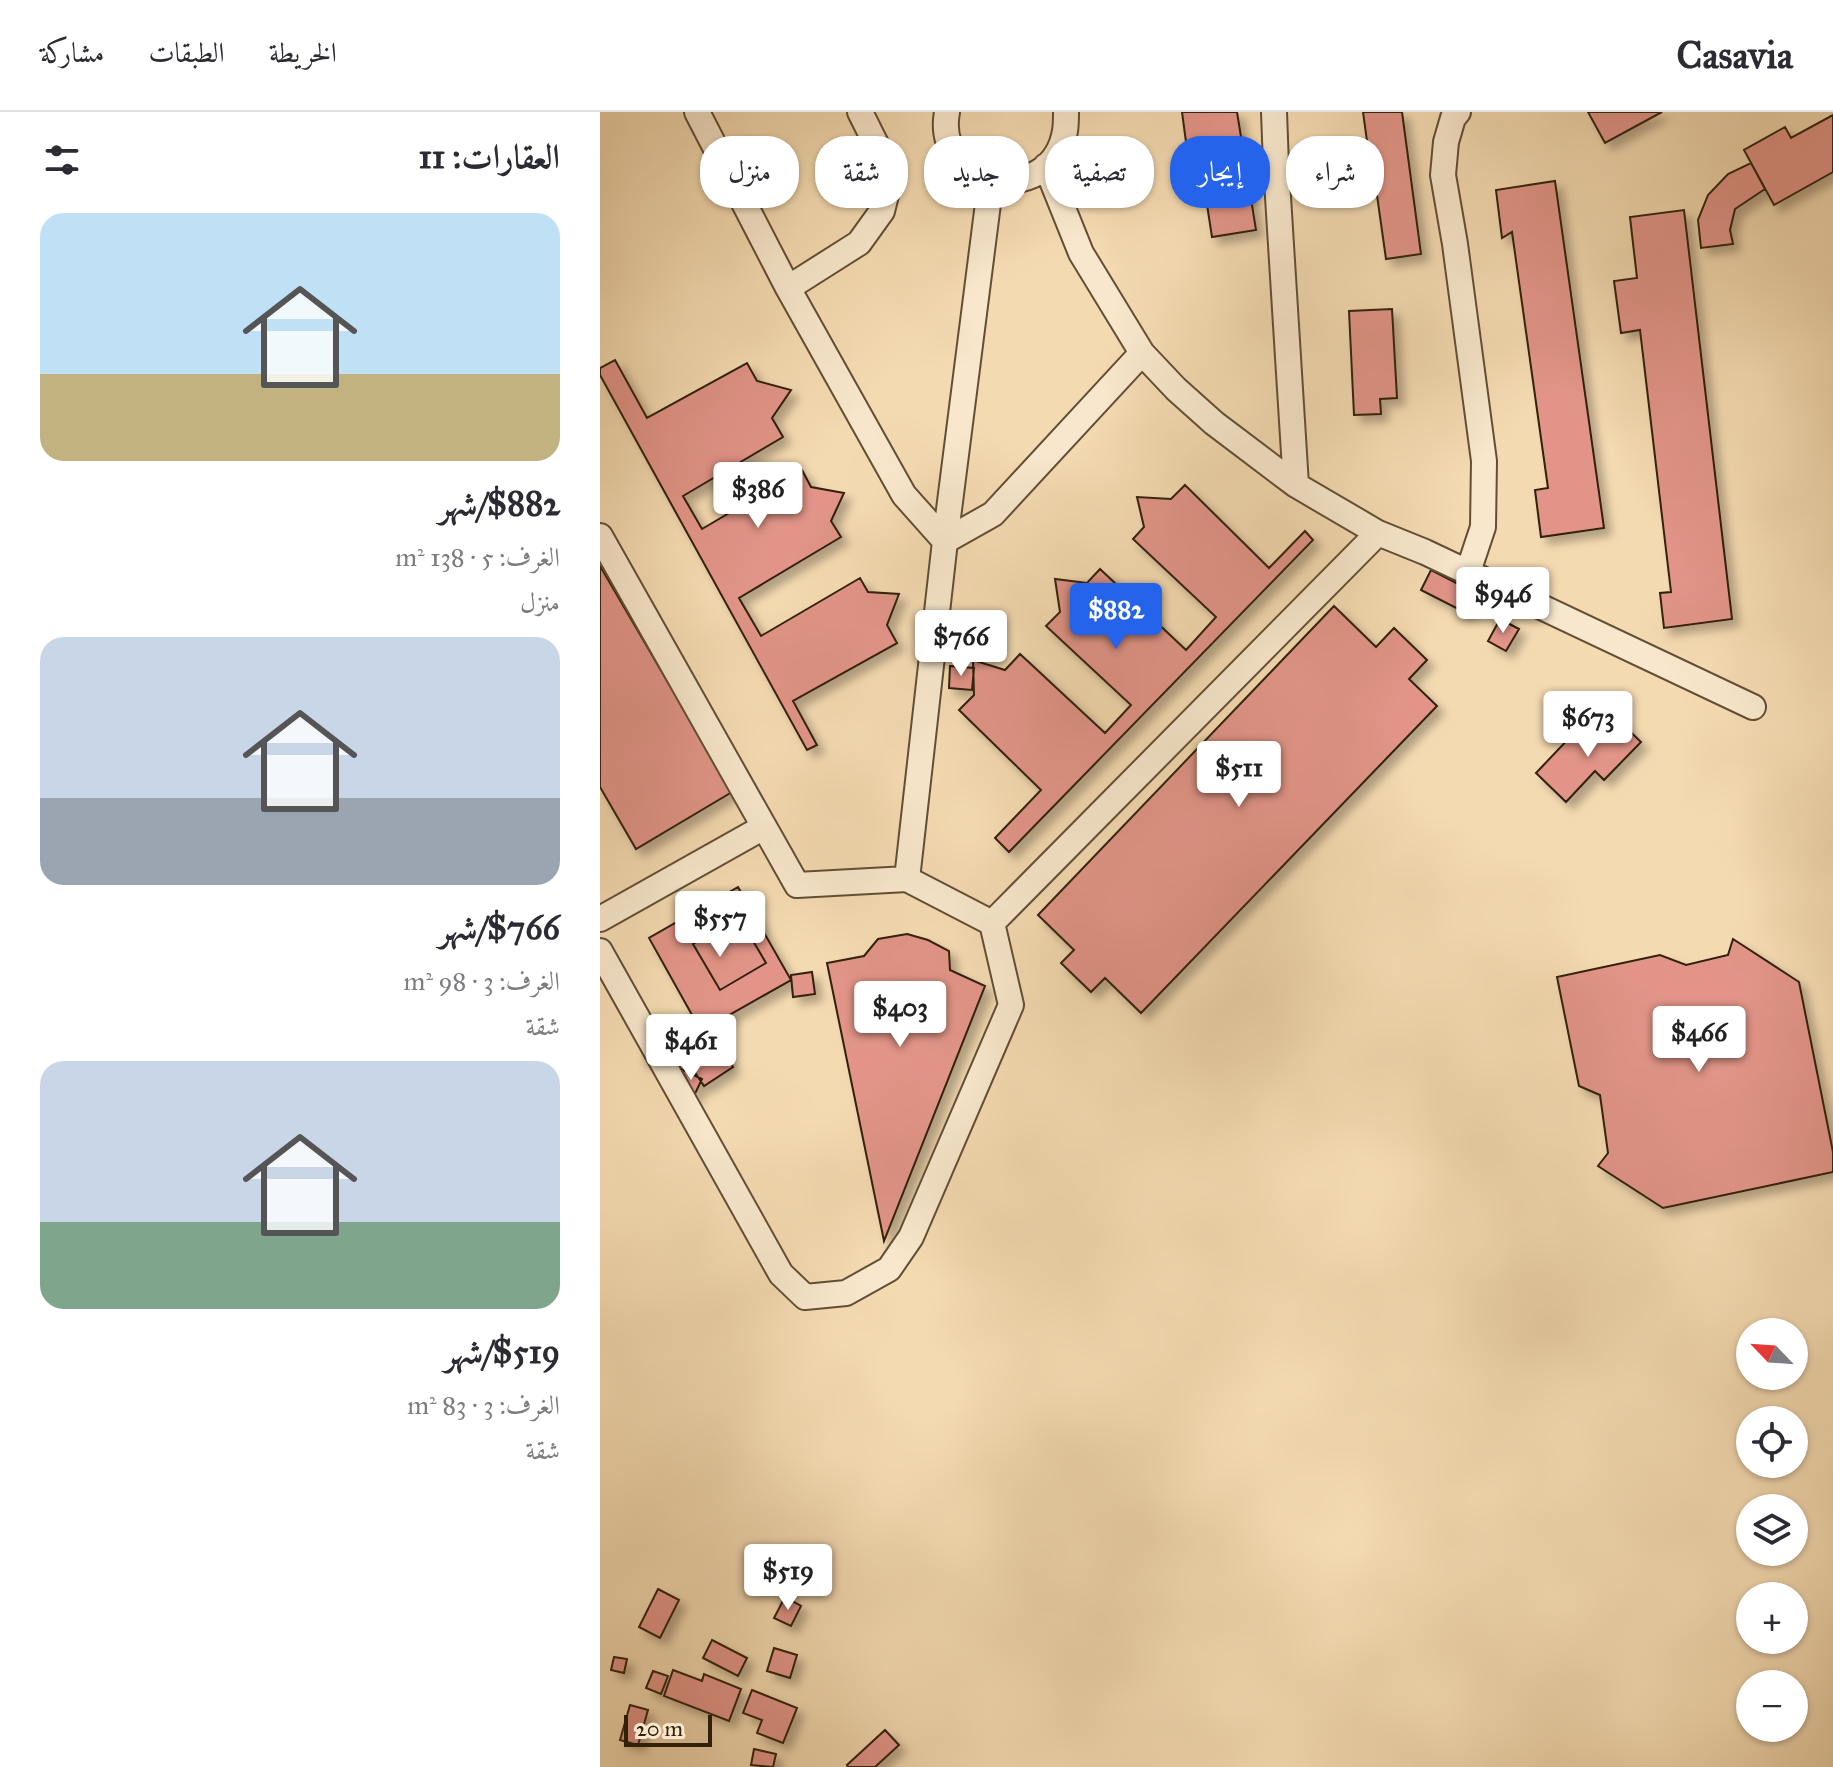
<!DOCTYPE html>
<html lang="ar">
<head>
<meta charset="utf-8">
<style>
  :root { --surface:#fff; --page:#f7f7f7; --text:#2b2b33; --muted:#7c7c81; --line:#e1e1e2; --accent:#2563eb }
  body { margin:0; font-family:"IM FELL Great Primer",Amiri,serif; background:var(--page); color:var(--text); direction:rtl; height:100vh; display:flex; flex-direction:column; font-size:30px; white-space:nowrap }
  * { box-sizing:border-box; margin:0 }
  p { font-size:26px; color:var(--muted) }
  .icon { flex:none; width:44px; height:44px; fill:none; stroke:currentColor; stroke-width:2; stroke-linecap:round; stroke-linejoin:round }
  .map { position:relative; flex:1; overflow:hidden; direction:ltr }
  .panel { display:flex; flex-direction:column; background:var(--surface); width:600px }
  .panel>* { flex:none }
  .guide { position:absolute; left:24px; top:24px; width:760px; height:72px; direction:rtl; display:flex; gap:16px }
  .needle { width:52px; rotate:295deg }
  .fabs { position:absolute; left:1136px; top:1206px; display:grid; gap:16px }
  .fabs a { display:grid; place-items:center; width:72px; height:72px; border-radius:50%; background:var(--surface); box-shadow:0 2px 6px #0004; font-size:40px }
  .scale { position:absolute; left:24px; bottom:20px; width:88px; box-sizing:border-box; padding-left:8px; border:4px solid #31200a; border-top:0; font-size:22px; line-height:28px; white-space:nowrap; color:#31200a; -webkit-text-stroke:6px #f8e7cc; paint-order:stroke }
  .price { position:absolute; translate:-50% -68px; padding:0 18px; border-radius:8px; background:#fff; color:#222; font-size:26px; line-height:52px; filter:drop-shadow(0 2px 4px #0008) }
  .price::after { content:''; position:absolute; left:50%; top:48px; width:24px; height:18px; margin-left:-12px; background:inherit; clip-path:polygon(0 0,100% 0,50% 100%) }
  .price.active { background:var(--accent); color:#fff }
  ul { padding:0; list-style:none }
  li { display:grid; align-content:center; gap:16px; height:424px; padding:0 40px }
  li span { display:grid; place-items:center; height:248px; border-radius:24px; color:#555 }
  li>.icon { margin-inline-start:auto }
  span .icon { width:144px; height:144px; fill:#fffc; stroke-width:1 }
  li b { font-size:34px }
  h2 { display:flex; justify-content:space-between; align-items:center; height:96px; padding:0 40px; font-size:34px }
  .tag { padding:0 28px; border-radius:32px; background:var(--surface); box-shadow:0 2px 6px #0004; font-size:28px; line-height:72px }
  .tag.active { background:var(--accent); color:#fff }
  header { display:flex; align-items:center; gap:48px; box-sizing:border-box; height:112px; padding:0 40px; background:var(--surface); border-bottom:2px solid var(--line) }
  header strong { font-size:38px }
  nav { display:flex; gap:44px; margin-inline-start:auto; font-size:28px }
  main { display:flex; flex:1; min-height:0 }
  .map>svg:first-child { display:block }
  .building { fill:#e19487; stroke:#31200a; stroke-width:2; filter:url(#shadow) }
  .lines { fill:none; stroke-linecap:round; stroke-linejoin:round }
  .minor-casing { stroke:#624e34; stroke-width:28 }
  .minor { stroke:#f8e7cc; stroke-width:24 }
</style>
</head>
<body>
<header>
<strong>Casavia</strong>
<nav><a>الخريطة</a><a>الطبقات</a><a>مشاركة</a></nav>
</header>
<main>
<div class="map">
<svg width="1233" height="1655" viewBox="0 0 1233 1655">
  <defs>
    <filter id="shadow"><feDropShadow dx="7" dy="7" stdDeviation="4" flood-color="#0004"/></filter>
  </defs>
  <rect width="100%" height="100%" fill="#f4dab1"/>
  <filter id="stains"><feTurbulence type="fractalNoise" baseFrequency=".0025" numOctaves="4"/><feColorMatrix values="0 0 0 0 .2 0 0 0 0 .09 0 0 0 0 .02 0 0 0 .5 -.17"/></filter>
  <radialGradient id="worn" r=".72"><stop offset=".6" stop-color="#630" stop-opacity="0"/><stop offset="1" stop-color="#630" stop-opacity=".3"/></radialGradient>
  <path class="building" d="M582,0H637L656,118L612,125L597,28L586,30Z
    M763,0H802L821,142L786,147L773,55L762,57L758,30L767,29Z
    M988,0H1062L1005,31Z
    M1233,3V60L1174,93L1144,38L1185,15L1191,26Z
    M1151,51L1165,77L1135,97L1130,118L1133,132L1101,136L1098,108L1108,83L1128,62Z
    M955,69L1004,416L941,425L935,378L948,376L912,120L902,126L896,78Z
    M1084,98L1132,507L1064,516L1060,481L1071,480L1040,218L1021,221L1014,169L1037,166L1030,105Z
    M792,197L797,286L780,287L781,302L754,303L749,199Z
    M15,248L47,306L147,251L157,269L191,278L172,306L183,325L83,384L102,417L202,358L211,375L244,381L231,409L241,425L139,486L161,524L260,466L268,480L299,482L287,513L297,531L193,589L217,633L207,638L0,263V256Z
    M585,373L669,456L705,419L713,428L409,740L395,726L441,678L359,598L374,583L373,548L405,558L420,542L505,621L531,593L446,514L460,500L455,467L487,471L500,457L586,538L616,505L533,427L544,415L537,385L571,387Z
    M0,454L132,680L36,737L0,675Z
    M831,458L876,481L866,501L821,478Z
    M734,494L776,535L794,516L827,548L809,567L837,594L541,901L505,866L491,880L461,851L474,838L438,803Z
    M900,507L919,517L906,539L888,529Z
    M350,554L374,556L372,578L349,576Z
    M1014,604L1041,630L1004,668L995,659L966,690L936,661L972,623L985,634Z
    M138,775L191,868L101,919L49,826Z
    M139,805L166,851L120,878L93,832Z
    M307,822L328,828L349,839L350,858L385,874L284,1129L227,851L264,844L278,827Z
    M1133,827L1199,870L1233,1040V1060L1063,1096L998,1054L1008,1041L1000,983L979,974L957,865L1060,843L1086,853L1128,843Z
    M212,860L215,882L193,885L191,863Z
    M121,937L133,955L104,974L92,956Z
    M79,956L102,967L93,986Z
    M58,1477L79,1488L60,1526L39,1515Z
    M185,1485L201,1494L191,1514L174,1506Z
    M112,1528L147,1546L138,1564L103,1546Z
    M174,1536L197,1543L190,1566L167,1559Z
    M14,1545L27,1547L24,1561L11,1558Z
    M73,1558L102,1569L104,1562L141,1577L129,1609L64,1584Z
    M53,1559L68,1564L61,1582L46,1576Z
    M152,1578L197,1596L183,1631L157,1621L162,1608L143,1601Z
    M30,1593L48,1598L38,1633L20,1628Z
    M285,1618L299,1633L275,1655H248L247,1653Z
    M154,1637L176,1642L173,1655L151,1653Z"/>
  <g class="lines">
    <g class="minor-casing">
      <path id="minor" d="M97,0L188,176L304,383L345,429L393,402L542,241
        M347,0C333,77 452,97 465,19C466,13 466,6 466,0
        M674,0L676,53L696,373
        M858,0L853,6L846,30L843,63L855,132L884,349L883,415L868,460
        M446,54L481,141L542,241L576,277L614,311L696,373L778,421L825,440L1153,595
        M188,176L259,131L282,99L290,67L282,44L260,0
        M0,424L197,773L307,767L392,811L411,893L311,1125L289,1157L246,1181L205,1185L181,1162L0,839
        M307,767L345,429L391,68
        M0,807L164,715
        M392,811L778,421"/>
    </g>
    <use href="#minor" class="minor"/>
  </g>
  <rect width="100%" height="100%" filter="url(#stains)"/>
  <rect width="100%" height="100%" fill="url(#worn)"/>
</svg>
<div class="fabs">
<a><svg class="needle" viewBox="-14 -14 28 28"><path d="M0-13l5 13h-10z" fill="#e53935"/><path d="M0 13l5-13h-10z" fill="#7c7c81"/></svg></a>
<a><svg class="icon" aria-label="locate" viewBox="0 0 24 24"><circle cx="12" cy="12" r="6"/><path d="M12 2v4M12 18v4M2 12h4M18 12h4"/></svg></a>
<a><svg class="icon" aria-label="layers" viewBox="0 0 24 24"><path d="M12 4l9 5-9 5-9-5zM3 14l9 5 9-5"/></svg></a>
<a>+</a>
<a>−</a>
</div>
<div class="scale">20 m</div>
<b class="price" style="left:158px;top:418px">$386</b>
<b class="price" style="left:903px;top:523px">$946</b>
<b class="price active" style="left:516px;top:539px">$882</b>
<b class="price" style="left:361px;top:566px">$766</b>
<b class="price" style="left:988px;top:647px">$673</b>
<b class="price" style="left:639px;top:697px">$511</b>
<b class="price" style="left:120px;top:847px">$557</b>
<b class="price" style="left:300px;top:937px">$403</b>
<b class="price" style="left:1099px;top:962px">$466</b>
<b class="price" style="left:91px;top:970px">$461</b>
<b class="price" style="left:188px;top:1500px">$519</b>
<div class="guide">
<a class="tag">شراء</a>
<a class="tag active">إيجار</a>
<a class="tag">تصفية</a>
<a class="tag">جديد</a>
<a class="tag">شقة</a>
<a class="tag">منزل</a>
</div>
</div>
<section class="panel">
<h2>العقارات: 11<svg class="icon" aria-label="filters" viewBox="0 0 24 24"><path d="M4 7h16M4 17h16"/><circle cx="9" cy="7" r="2"/><circle cx="15" cy="17" r="2"/></svg></h2>
<ul>
<li><span style="background:linear-gradient(#bfe0f5 65%,#c2b280 0)"><svg class="icon" aria-label="home" viewBox="0 0 24 24"><path d="M3 11l9-7 9 7M6 9v11h12V9"/></svg></span><div><b>$882/شهر</b><p>الغرف: 5 · 138 m²</p><p>منزل</p></div></li>
<li><span style="background:linear-gradient(#c9d6e8 65%,#9aa5b1 0)"><svg class="icon" aria-label="home" viewBox="0 0 24 24"><path d="M3 11l9-7 9 7M6 9v11h12V9"/></svg></span><div><b>$766/شهر</b><p>الغرف: 3 · 98 m²</p><p>شقة</p></div></li>
<li><span style="background:linear-gradient(#c9d6e8 65%,#7fa58c 0)"><svg class="icon" aria-label="home" viewBox="0 0 24 24"><path d="M3 11l9-7 9 7M6 9v11h12V9"/></svg></span><div><b>$519/شهر</b><p>الغرف: 3 · 83 m²</p><p>شقة</p></div></li>
</ul>
</section>
</main>
</body>
</html>
